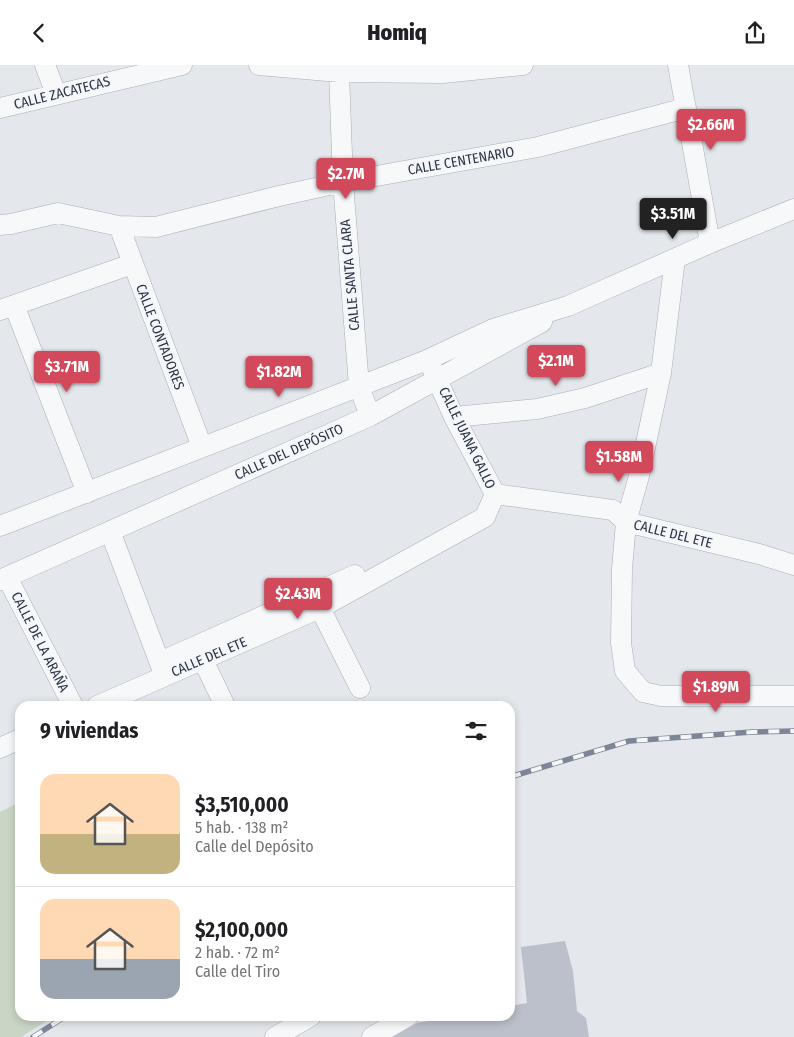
<!DOCTYPE html>
<html lang="es">
<head>
<meta charset="utf-8">
<style>
  :root { --surface:#fff; --page:#f6f6f6; --text:#202124; --muted:#757577; --line:#e0e0e0; --accent:#d1495b }
  body { margin:0; font-family:"Fira Sans Condensed",sans-serif; background:var(--page); color:var(--text); height:100vh; display:flex; flex-direction:column; font-size:19px; white-space:nowrap }
  * { box-sizing:border-box; margin:0 }
  p { font-size:16px; color:var(--muted) }
  .icon { flex:none; width:28px; height:28px; fill:none; stroke:currentColor; stroke-width:2; stroke-linecap:round; stroke-linejoin:round }
  .map { position:relative; flex:1; overflow:hidden }
  .sheet { position:absolute; left:15px; top:636px; width:500px; height:320px; display:flex; flex-direction:column; background:var(--surface); border-radius:15px; box-shadow:0 2px 8px #0003 }
  .sheet>* { flex:none }
  .price { position:absolute; translate:-50% -42px; padding:0 11px; border-radius:5px; background:var(--accent); color:#fff; font-size:16px; line-height:32px; filter:drop-shadow(0 1px 2px #0008) }
  .price::after { content:''; position:absolute; left:50%; top:30px; width:15px; height:11px; margin-left:-8px; background:inherit; clip-path:polygon(0 0,100% 0,50% 100%) }
  .price.current { background:#222; color:#fff }
  ul { padding:0; list-style:none }
  li { display:flex; align-items:center; gap:15px; height:125px; padding:0 25px }
  li+li { border-top:1px solid var(--line) }
  li span { display:grid; place-items:center; flex:none; width:140px; height:100px; border-radius:15px; color:#555 }
  li>.icon { margin-inline-start:auto }
  span .icon { width:60px; height:60px; fill:#fffc; stroke-width:1 }
  li b { font-size:21px }
  h2 { display:flex; justify-content:space-between; align-items:center; height:60px; padding:0 25px; font-size:21px }
  header { display:flex; justify-content:space-between; align-items:center; height:65px; padding:0 25px; background:var(--surface); font-size:22px; font-weight:800 }
  .map>svg:first-child { display:block }
  .green { fill:#c9d6c5 }
  .building { fill:#bbc0ca }
  .lines { fill:none; stroke-linecap:round; stroke-linejoin:round }
  .minor-casing { stroke:#a9aeb7; stroke-width:21 }
  .minor { stroke:#f7f8fa; stroke-width:20 }
  .rail-casing { stroke:#7d8696; stroke-width:5.5 }
  .rail { stroke:#f4f6f9; stroke-width:4; stroke-dasharray:11; stroke-linecap:butt }
  .labels { text-anchor:middle; dominant-baseline:central; stroke-width:4; stroke-linejoin:round; paint-order:stroke }
  .street-label { font-size:14px; fill:#2b3445; stroke:#f4f6f9 }
</style>
</head>
<body>
<header><svg class="icon" aria-label="back" viewBox="0 0 24 24"><path d="M15 5l-7 7 7 7"/></svg>Homiq<svg class="icon" aria-label="share" viewBox="0 0 24 24"><path d="M12 15V3M7 8l5-5 5 5M5 13v7h14v-7"/></svg></header>
<div class="map">
<svg width="794" height="972" viewBox="0 0 794 972">
  <rect width="100%" height="100%" fill="#e4e7ec"/>
  <path class="green" d="M20,737V951H55L21,972H0V747Z"/>
  <path class="building" d="M565,876L573,906L577,946L586,953L589,972H393L417,958L455,951H510V941L527,938L521,882Z"/>
  <g class="lines">
    <g class="minor-casing">
      <path id="minor" d="M45,0L56,29
        M259,0L339,7L443,8L523,0
        M678,0L710,178
        M339,7L343,117L359,321L370,351
        M0,43L182,0
        M0,160L11,159L58,148L119,161L156,162L279,131L343,117L538,82L686,43
        M119,161L202,382
        M675,194L661,308L639,411L626,457L622,504L621,578L625,606L643,627L661,631H794
        M14,240L87,428
        M0,245L132,199
        M454,352L537,344L585,333L661,308
        M495,429L613,445L626,457L759,489L794,500
        M0,461L427,295L493,264L568,241L710,178L794,144
        M110,466L164,609
        M7,512L73,641
        M0,515L370,351L542,257
        M320,543L360,623
        M203,595L225,641
        M160,597L355,510
        M97,641L320,543L485,452L495,429L454,352L432,303
        M0,683L20,674
        M275,972L311,951
        M372,972L408,951"/>
    </g>
    <use href="#minor" class="minor"/>
    <g class="rail-casing">
      <path id="rail" d="M510,712L629,676L752,667L794,666
        M33,972L66,951"/>
    </g>
    <use href="#rail" class="rail"/>
  </g>
  <g class="labels">
    <g class="street-label">
      <text transform="translate(62 28) rotate(-14)">CALLE ZACATECAS</text>
      <text transform="translate(461 96) rotate(-10)">CALLE CENTENARIO</text>
      <text transform="translate(350 210) rotate(-95)">CALLE SANTA CLARA</text>
      <text transform="translate(160 272) rotate(69)">CALLE CONTADORES</text>
      <text transform="translate(467 373) rotate(64)">CALLE JUANA GALLO</text>
      <text transform="translate(289 387) rotate(-24)">CALLE DEL DEPÓSITO</text>
      <text transform="translate(673 469) rotate(14)">CALLE DEL ETE</text>
      <text transform="translate(40 577) rotate(63)">CALLE DE LA ARAÑA</text>
      <text transform="translate(209 592) rotate(-23)">CALLE DEL ETE</text>
    </g>
  </g>
</svg>
<b class="price" style="left:711px;top:86px">$2.66M</b>
<b class="price" style="left:346px;top:135px">$2.7M</b>
<b class="price current" style="left:673px;top:175px">$3.51M</b>
<b class="price" style="left:556px;top:322px">$2.1M</b>
<b class="price" style="left:67px;top:328px">$3.71M</b>
<b class="price" style="left:279px;top:333px">$1.82M</b>
<b class="price" style="left:619px;top:418px">$1.58M</b>
<b class="price" style="left:298px;top:555px">$2.43M</b>
<b class="price" style="left:716px;top:648px">$1.89M</b>
<section class="sheet">
<h2>9 viviendas<svg class="icon" aria-label="filters" viewBox="0 0 24 24"><path d="M4 7h16M4 17h16"/><circle cx="9" cy="7" r="2"/><circle cx="15" cy="17" r="2"/></svg></h2>
<ul>
<li><span style="background:linear-gradient(#ffd9b3 60%,#c2b280 0)"><svg class="icon" aria-label="home" viewBox="0 0 24 24"><path d="M3 11l9-7 9 7M6 9v11h12V9"/></svg></span><div><b>$3,510,000</b><p>5 hab. · 138 m²</p><p>Calle del Depósito</p></div></li>
<li><span style="background:linear-gradient(#ffd9b3 60%,#9aa5b1 0)"><svg class="icon" aria-label="home" viewBox="0 0 24 24"><path d="M3 11l9-7 9 7M6 9v11h12V9"/></svg></span><div><b>$2,100,000</b><p>2 hab. · 72 m²</p><p>Calle del Tiro</p></div></li>
</ul>
</section>
</div>
</body>
</html>
